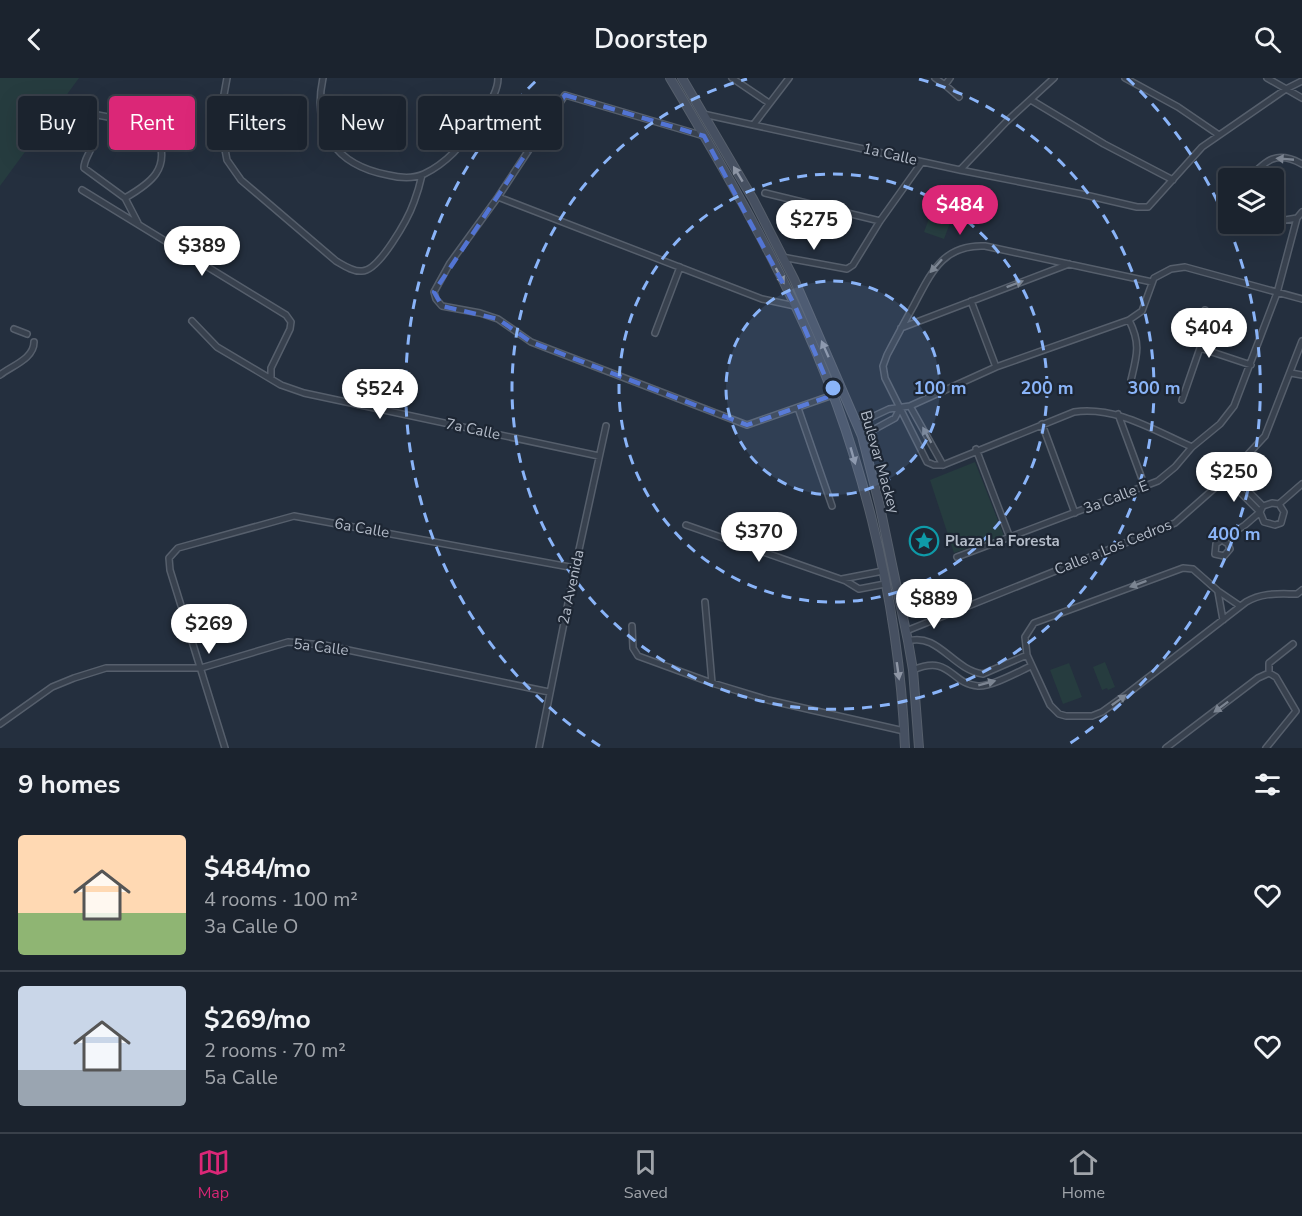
<!DOCTYPE html>
<html lang="en">
<head>
<meta charset="utf-8">
<style>
  :root { --surface:#1b232e; --page:#282f3a; --text:#f1f3f6; --muted:#a0a4aa; --line:#39404a; --accent:#db2777 }
  body { margin:0; font-family:"Nunito Sans",sans-serif; background:var(--page); color:var(--text); height:100vh; display:flex; flex-direction:column; font-size:22px; white-space:nowrap }
  * { box-sizing:border-box; margin:0 }
  p { font-size:20px; color:var(--muted) }
  .icon { flex:none; width:33px; height:33px; fill:none; stroke:currentColor; stroke-width:2; stroke-linecap:round; stroke-linejoin:round }
  .map { position:relative; height:670px; overflow:hidden }
  .drawer { display:flex; flex-direction:column; background:var(--surface); flex:1 }
  .drawer>* { flex:none }
  .hud { position:absolute; left:18px; top:18px; width:600px; height:54px; display:flex; gap:12px }
  .fabs { position:absolute; left:1218px; top:90px; display:grid; gap:12px }
  .fabs a { display:grid; place-items:center; width:66px; height:66px; border-radius:6px; background:var(--surface); box-shadow:0 6px 24px #0002,0 0 0 2px var(--line); font-size:30px }
  .price { position:absolute; translate:-50% -51px; padding:0 14px; border-radius:21px; background:#fff; color:#222; font-size:20px; line-height:39px; filter:drop-shadow(0 2px 3px #0008) }
  .price::after { content:''; position:absolute; left:50%; top:36px; width:18px; height:14px; margin-left:-9px; background:inherit; clip-path:polygon(0 0,100% 0,50% 100%) }
  .price.selected { background:var(--accent); color:#fff }
  ul { padding:0; list-style:none }
  li { display:flex; align-items:center; gap:18px; height:150px; padding:0 18px }
  li+li { border-top:2px solid var(--line) }
  li span { display:grid; place-items:center; flex:none; width:168px; height:120px; border-radius:6px; color:#555 }
  li>.icon { margin-inline-start:auto }
  span .icon { width:72px; height:72px; fill:#fffc; stroke-width:1 }
  li b { font-size:26px }
  h2 { display:flex; justify-content:space-between; align-items:center; height:72px; padding:0 18px; font-size:26px }
  .chip { padding:0 21px; border-radius:6px; background:var(--surface); box-shadow:0 6px 24px #0002,0 0 0 2px var(--line); font-size:21px; line-height:54px }
  .chip.selected { background:var(--accent); color:#fff }
  header { display:flex; justify-content:space-between; align-items:center; height:78px; padding:0 18px; background:var(--surface); font-size:27px; font-weight:600 }
  .tab-bar { display:flex; justify-content:space-around; align-items:center; height:84px; border-top:2px solid var(--line); background:var(--surface); font-size:16px; color:var(--muted) }
  .tab-bar a { display:grid; justify-items:center; gap:3px }
  .tab-bar .selected { color:var(--accent) }
  .map>svg:first-child { display:block }
  .green { fill:#263c3f }
  .lines { fill:none; stroke-linecap:round; stroke-linejoin:round }
  .minor-casing { stroke:#565f6c; stroke-width:8 }
  .secondary-casing { stroke:#565f6c; stroke-width:10 }
  .minor { stroke:#38414e; stroke-width:5 }
  .secondary { stroke:#465061; stroke-width:8 }
  .oneway { fill:#7c8592 }
  .oneway2 { fill:#8e96a5 }
  .marked { fill:none; stroke:#5274d3; stroke-width:4.5; stroke-dasharray:12 8; stroke-linejoin:round }
  .ring { fill:none; stroke:#8ab4f8; stroke-width:3; stroke-dasharray:10 8 }
  .labels { text-anchor:middle; dominant-baseline:central; stroke-width:4.5; stroke-linejoin:round; paint-order:stroke }
  .street-label { font-size:15px; fill:#b4bcc9; stroke:#1d2633 }
  .poi-label { font-size:15px; font-weight:bold; fill:#b4bcc9; stroke:#1d2633; text-anchor:start }
  .centre { fill:#8ab4f8; stroke:#1d2633; stroke-width:3 }
  .ring-label { font-size:18px; text-anchor:middle; font-weight:bold; fill:#8ab4f8; stroke:#1d2633; stroke-width:4.5; stroke-linejoin:round; paint-order:stroke }
</style>
</head>
<body>
<header><svg class="icon" aria-label="back" viewBox="0 0 24 24"><path d="M15 5l-7 7 7 7"/></svg>Doorstep<svg class="icon" aria-label="search" viewBox="0 0 24 24"><circle cx="10" cy="10" r="6"/><path d="M15 15l6 6"/></svg></header>
<div class="map">
<svg width="1302" height="670" viewBox="0 0 1302 670">
  <rect width="100%" height="100%" fill="#242f3e"/>
  <path class="green" d="M0,0H79L0,108Z
    M936,122L956,129L944,161L924,154Z
    M975,384L1004,458L954,475L930,402Z
    M1105,584L1115,609L1108,612L1107,610L1102,612L1093,589Z
    M1069,585L1082,619L1063,626L1050,592Z"/>
  <g class="lines">
    <g class="minor-casing">
      <path id="minor" d="M227,0L223,22L221,51L227,82L241,102L336,183C343,187 353,194 362,193C379,193 408,141 414,124C417,116 420,106 422,97
        M323,0C312,52 335,87 388,97C400,100 413,101 424,96C447,85 466,63 479,41C487,28 498,15 498,0
        M732,0L769,25
        M935,0L945,7L950,0
        M1125,0L1178,29L1219,57
        M1267,0L1302,20
        M945,7L959,19
        M1031,22L1104,66L1173,102
        M82,34L129,43L158,59C170,91 151,105 125,120L84,90C84,80 92,73 92,66C90,52 75,49 82,34Z
        M703,36L960,92L1081,116L1137,129H1148L1202,69L1286,11L1302,3
        M754,46L789,0
        M704,58L565,17L498,119L450,185L434,214L436,221L442,228L480,235L498,241L531,264L747,347L833,317
        M960,92L1006,44L1054,0
        M1249,100C1266,82 1277,72 1302,86
        M82,112L286,237L291,244L290,251L271,290V300
        M765,115L880,143
        M498,119L762,221L795,228
        M125,120L138,145
        M1274,142L1279,143L1297,140L1302,134
        M782,179L847,191L853,187L880,143L922,84
        M1152,204L985,168C943,166 931,195 914,227C905,243 896,260 887,277L883,288L885,300L927,384L934,387H943L1074,334C1117,328 1155,353 1192,369
        M971,223L996,289
        M1129,242C1141,266 1137,277 1131,302
        M192,243L217,269L281,307L304,315L599,378
        M901,250L1069,186
        M14,251L27,256
        M655,255L680,189
        M1200,270L1251,287
        M1291,295L1302,297
        M0,297C11,288 34,281 34,264
        M1182,322L1200,270L1205,232
        M910,328L943,387
        M798,330L832,428
        M1118,336L1145,409
        M857,346L889,331L910,328L996,289L1129,242L1142,233L1154,200L1171,191L1185,189L1302,221
        M1042,346L1075,435
        M862,358L895,340L900,330
        M976,371L1010,460
        M1230,395L1263,428
        M1279,426L1302,406
        M686,447L846,503L859,511L885,506
        M1222,462L1228,466L1230,471L1224,478L1215,476L1216,466L1245,447L1260,434L1263,428L1272,425L1279,426L1284,434L1281,445L1275,447L1264,444L1260,434L1226,400
        M957,479L1158,403L1175,389L1192,369L1220,346L1234,328L1277,215L1297,140
        M842,501L883,493
        M1218,514L1223,542
        M705,524L712,605
        M1240,528L1218,513L1193,491L1183,490L1034,545L1025,559L1027,577L1050,627L1059,636L1066,638H1092L1102,634L1127,616L1246,524C1263,514 1279,516 1297,516L1302,512
        M632,548L633,570L638,578L712,605L768,622L904,653
        M906,553L1175,445L1226,400L1265,358L1302,263
        M908,563C938,554 953,592 983,596L1027,577
        M913,592C951,576 950,606 978,608C991,609 1018,594 1031,588
        M1269,595V585L1293,566
        M0,646L52,609L74,600L106,590H201L288,564L324,567L549,614
        M225,670L170,492L169,480L178,470L294,438L575,490
        M539,670L575,490L606,348
        M1166,670L1258,600L1269,595
        M1266,670L1296,633L1276,599L1269,595"/>
    </g>
    <g class="secondary-casing">
      <path id="secondary" d="M670,0C714,74 758,149 795,227C860,362 899,520 905,670
        M682,0L753,121L794,201L862,358L880,429L908,563L913,592L919,670"/>
    </g>
    <use href="#minor" class="minor"/>
    <use href="#secondary" class="secondary"/>
  </g>
  <defs><path id="oneway-solid" d="M-6-.8H1V-3.2L6.5 0L1 3.2V.8H-6Z" transform="scale(1.5)"/></defs>
  <g class="oneway">
    <use href="#oneway-solid" transform="translate(1285 81) rotate(-175)"/>
    <use href="#oneway-solid" transform="translate(936 188) rotate(132)"/>
    <use href="#oneway-solid" transform="translate(1015 206) rotate(-21)"/>
    <use href="#oneway-solid" transform="translate(927 357) rotate(-119)"/>
    <use href="#oneway-solid" transform="translate(1138 506) rotate(160)"/>
    <use href="#oneway-solid" transform="translate(987 605) rotate(-15)"/>
    <use href="#oneway-solid" transform="translate(1119 622) rotate(-36)"/>
    <use href="#oneway-solid" transform="translate(1221 629) rotate(143)"/>
  </g>
  <g class="oneway2">
    <use href="#oneway-solid" transform="translate(738 96) rotate(-121)"/>
    <use href="#oneway-solid" transform="translate(780 198) rotate(62)"/>
    <use href="#oneway-solid" transform="translate(825 271) rotate(-114)"/>
    <use href="#oneway-solid" transform="translate(853 378) rotate(74)"/>
    <use href="#oneway-solid" transform="translate(898 593) rotate(82)"/>
  </g>
  <path class="marked" d="M565,17L704,58L795,228L833,317L747,347L531,264L498,241L442,228L434,214Z"/>
  <circle cx="833" cy="310" r="107" fill="#8ab4f8" fill-opacity=".12"/>
  <g class="ring">
    <circle cx="833" cy="310" r="107"/>
    <circle cx="833" cy="310" r="214"/>
    <path d="M919 1A321 321 0 1 1 747 1"/>
    <path d="M600 668A427 427 0 0 1 539 0M1127 0A427 427 0 0 1 1066 668"/>
  </g>
  <defs>
    <g id="sight-ring" transform="scale(1.5)"><circle r="9.5" fill="#1d2633" stroke="#0f9aa8" stroke-width="1.5"/><path d="M0-6L1.8-2.2L6-1.7L2.9 1.2L3.7 5.4L0 3.3L-3.7 5.4L-2.9 1.2L-6-1.7L-1.8-2.2Z" fill="#0f9aa8"/></g>
  </defs>
  <g fill-rule="evenodd">
    <use href="#sight-ring" x="924" y="463"/>
  </g>
  <g class="labels">
    <g class="street-label">
      <text transform="translate(890 76) rotate(13)">1a Calle</text>
      <text transform="translate(473 351) rotate(12)">7a Calle</text>
      <text transform="translate(880 384) rotate(74)">Bulevar Mackey</text>
      <text transform="translate(1116 419) rotate(-21)">3a Calle E</text>
      <text transform="translate(362 450) rotate(10)">6a Calle</text>
      <text transform="translate(1113 469) rotate(-22)">Calle a Los Cedros</text>
      <text transform="translate(571 509) rotate(-78)">2a Avenida</text>
      <text transform="translate(321 569) rotate(7)">5a Calle</text>
    </g>
    <g class="poi-label">
      <text x="945" y="463">Plaza La Foresta</text>
    </g>
  </g>
  <circle cx="833" cy="310" r="9" class="centre"/>
  <g class="ring-label">
    <text x="940" y="316">100 m</text>
    <text x="1047" y="316">200 m</text>
    <text x="1154" y="316">300 m</text>
    <text x="1234" y="462">400 m</text>
  </g>
</svg>
<div class="fabs">
<a><svg class="icon" aria-label="layers" viewBox="0 0 24 24"><path d="M12 4l9 5-9 5-9-5zM3 14l9 5 9-5"/></svg></a>
</div>
<b class="price selected" style="left:960px;top:158px">$484</b>
<b class="price" style="left:814px;top:173px">$275</b>
<b class="price" style="left:202px;top:199px">$389</b>
<b class="price" style="left:1209px;top:281px">$404</b>
<b class="price" style="left:380px;top:342px">$524</b>
<b class="price" style="left:1234px;top:425px">$250</b>
<b class="price" style="left:759px;top:485px">$370</b>
<b class="price" style="left:934px;top:552px">$889</b>
<b class="price" style="left:209px;top:577px">$269</b>
<div class="hud">
<a class="chip">Buy</a>
<a class="chip selected">Rent</a>
<a class="chip">Filters</a>
<a class="chip">New</a>
<a class="chip">Apartment</a>
</div>
</div>
<section class="drawer">
<h2>9 homes<svg class="icon" aria-label="filters" viewBox="0 0 24 24"><path d="M4 7h16M4 17h16"/><circle cx="9" cy="7" r="2"/><circle cx="15" cy="17" r="2"/></svg></h2>
<ul>
<li><span style="background:linear-gradient(#ffd9b3 65%,#8fb573 0)"><svg class="icon" aria-label="home" viewBox="0 0 24 24"><path d="M3 11l9-7 9 7M6 9v11h12V9"/></svg></span><div><b>$484/mo</b><p>4 rooms · 100 m²</p><p>3a Calle O</p></div><svg class="icon" aria-label="heart" viewBox="0 0 24 24"><path d="M12 20l-8-8c-3-5 5-10 8-4 3-6 11-1 8 4z"/></svg></li>
<li><span style="background:linear-gradient(#c9d6e8 70%,#9aa5b1 0)"><svg class="icon" aria-label="home" viewBox="0 0 24 24"><path d="M3 11l9-7 9 7M6 9v11h12V9"/></svg></span><div><b>$269/mo</b><p>2 rooms · 70 m²</p><p>5a Calle</p></div><svg class="icon" aria-label="heart" viewBox="0 0 24 24"><path d="M12 20l-8-8c-3-5 5-10 8-4 3-6 11-1 8 4z"/></svg></li>
</ul>
</section>
<nav class="tab-bar">
<a class="selected"><svg class="icon" aria-label="map" viewBox="0 0 24 24"><path d="M3 6l6-2 6 2 6-2v14l-6 2-6-2-6 2zM9 4v14M15 6v14"/></svg>Map</a>
<a><svg class="icon" aria-label="saved" viewBox="0 0 24 24"><path d="M7 4h10v16l-5-4-5 4z"/></svg>Saved</a>
<a><svg class="icon" aria-label="home" viewBox="0 0 24 24"><path d="M3 11l9-7 9 7M6 9v11h12V9"/></svg>Home</a>
</nav>
</body>
</html>
